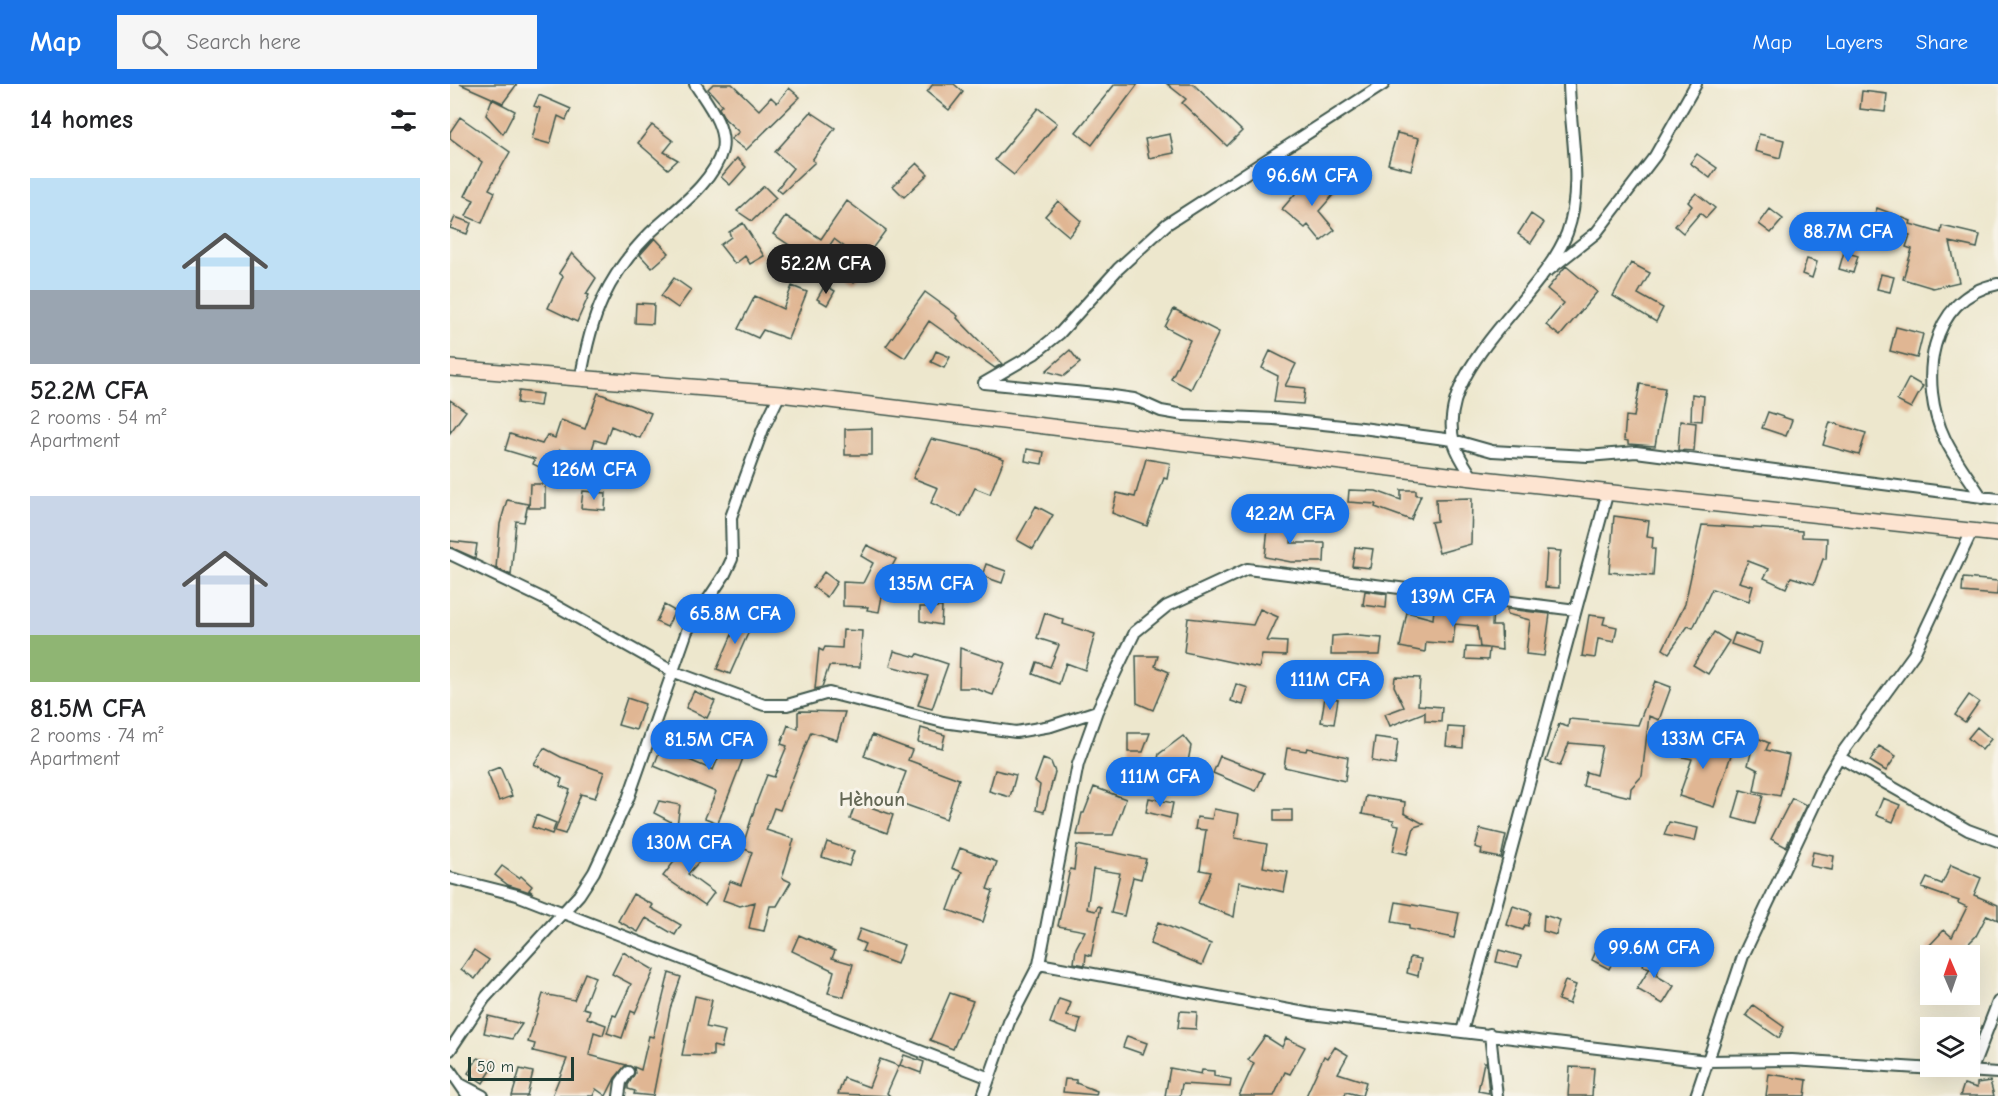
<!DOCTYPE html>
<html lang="en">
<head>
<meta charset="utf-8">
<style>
  :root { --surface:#fff; --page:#f6f6f6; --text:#202124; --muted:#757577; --accent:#1a73e8 }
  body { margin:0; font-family:"Comic Neue",sans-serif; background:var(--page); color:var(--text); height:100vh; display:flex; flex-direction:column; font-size:22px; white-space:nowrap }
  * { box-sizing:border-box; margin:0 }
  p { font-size:20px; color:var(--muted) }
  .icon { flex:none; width:33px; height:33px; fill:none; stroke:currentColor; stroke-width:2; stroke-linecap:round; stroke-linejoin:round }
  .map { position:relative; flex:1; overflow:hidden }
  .sheet { display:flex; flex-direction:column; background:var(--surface); width:450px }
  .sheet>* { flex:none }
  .needle { width:39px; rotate:358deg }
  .controls { position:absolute; left:1470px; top:861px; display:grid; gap:12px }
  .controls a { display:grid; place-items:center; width:60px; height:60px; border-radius:0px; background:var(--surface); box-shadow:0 6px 24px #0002; font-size:30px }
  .scale { position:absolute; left:18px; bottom:15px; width:106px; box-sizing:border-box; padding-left:6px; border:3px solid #1f3d34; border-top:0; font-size:16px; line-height:21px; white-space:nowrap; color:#1f3d34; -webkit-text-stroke:4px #f7f3e8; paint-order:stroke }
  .price { position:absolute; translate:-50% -51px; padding:0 14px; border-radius:21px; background:var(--accent); color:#fff; font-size:20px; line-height:39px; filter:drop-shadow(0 2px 3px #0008) }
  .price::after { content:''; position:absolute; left:50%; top:36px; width:18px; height:14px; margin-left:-9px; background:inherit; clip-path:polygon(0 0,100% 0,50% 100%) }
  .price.active { background:#222; color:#fff }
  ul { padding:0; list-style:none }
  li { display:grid; align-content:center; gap:12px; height:318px; padding:0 30px }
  li span { display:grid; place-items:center; height:186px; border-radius:0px; color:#555 }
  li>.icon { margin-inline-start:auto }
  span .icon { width:108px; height:108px; fill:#fffc; stroke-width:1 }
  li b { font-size:26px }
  h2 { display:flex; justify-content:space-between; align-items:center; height:72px; padding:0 30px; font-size:26px }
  header { display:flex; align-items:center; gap:36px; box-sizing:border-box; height:84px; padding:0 30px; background:var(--accent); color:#fff }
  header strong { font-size:28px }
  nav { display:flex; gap:33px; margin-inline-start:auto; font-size:21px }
  .search { width:420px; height:54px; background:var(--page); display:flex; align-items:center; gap:15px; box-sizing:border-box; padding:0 21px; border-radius:0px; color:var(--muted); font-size:22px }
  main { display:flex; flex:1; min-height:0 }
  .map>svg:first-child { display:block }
  .building { fill:#e0b693 }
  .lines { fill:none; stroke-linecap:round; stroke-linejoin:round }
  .street-casing { stroke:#3e564b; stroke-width:14 }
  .secondary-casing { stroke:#3e564b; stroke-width:18 }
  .street { stroke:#fff; stroke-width:10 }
  .secondary { stroke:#fde4d1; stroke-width:15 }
  .labels { text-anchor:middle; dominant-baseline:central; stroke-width:6; stroke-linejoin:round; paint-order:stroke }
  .quarter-label { font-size:20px; font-weight:bold; fill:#636755; stroke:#f7f3e8 }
</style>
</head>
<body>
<header>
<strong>Map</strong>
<div class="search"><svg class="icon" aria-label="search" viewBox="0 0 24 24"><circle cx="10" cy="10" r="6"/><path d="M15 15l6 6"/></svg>Search here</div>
<nav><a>Map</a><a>Layers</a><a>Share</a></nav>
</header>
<main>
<section class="sheet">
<h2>14 homes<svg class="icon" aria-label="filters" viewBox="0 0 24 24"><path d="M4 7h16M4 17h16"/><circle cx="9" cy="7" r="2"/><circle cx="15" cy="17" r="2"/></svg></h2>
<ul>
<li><span style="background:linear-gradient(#bfe0f5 60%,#9aa5b1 0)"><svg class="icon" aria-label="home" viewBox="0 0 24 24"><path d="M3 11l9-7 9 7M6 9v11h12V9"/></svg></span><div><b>52.2M CFA</b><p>2 rooms · 54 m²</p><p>Apartment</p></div></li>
<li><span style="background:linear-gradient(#c9d6e8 75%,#8fb573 0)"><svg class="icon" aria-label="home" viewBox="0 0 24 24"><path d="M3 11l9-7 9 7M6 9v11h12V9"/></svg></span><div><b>81.5M CFA</b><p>2 rooms · 74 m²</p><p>Apartment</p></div></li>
</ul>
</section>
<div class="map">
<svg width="1548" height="1012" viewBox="0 0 1548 1012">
  <rect width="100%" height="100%" fill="#f7f3e8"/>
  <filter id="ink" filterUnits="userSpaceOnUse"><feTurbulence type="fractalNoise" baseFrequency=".0167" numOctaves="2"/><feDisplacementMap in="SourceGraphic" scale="12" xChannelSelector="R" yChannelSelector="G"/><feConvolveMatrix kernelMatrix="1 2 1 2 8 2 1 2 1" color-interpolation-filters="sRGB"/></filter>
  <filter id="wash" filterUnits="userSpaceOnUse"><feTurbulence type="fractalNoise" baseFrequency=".008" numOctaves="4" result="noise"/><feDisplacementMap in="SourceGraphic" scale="24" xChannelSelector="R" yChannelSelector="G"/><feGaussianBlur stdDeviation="1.35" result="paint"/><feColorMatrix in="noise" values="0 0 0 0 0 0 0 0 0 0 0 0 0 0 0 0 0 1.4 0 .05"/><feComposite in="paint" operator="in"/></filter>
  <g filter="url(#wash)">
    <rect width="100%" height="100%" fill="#ede7cd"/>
    <g id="blocks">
      <path class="building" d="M10,0H67L53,19Z
        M263,0H282L309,26L321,13L327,19L339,4L350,13L296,66L281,55L289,48L275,35L269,24L272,21L258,5Z
        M483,0H504L513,8L499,26L477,8Z
        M665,0H688L642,61L626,48Z
        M717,0H743L792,47L777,62L732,19L736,15Z
        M1412,7L1437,10L1435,28L1410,25Z
        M89,11L121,25L116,36L108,32L100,60L82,55L90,24L84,22Z
        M42,15L65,27L53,50L36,31Z
        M588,24L607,39L564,91L545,76Z
        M361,28L385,44L362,76L365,78L332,109L327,105L343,84L325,68Z
        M10,33L60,68L39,105L45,108L32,139L16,132L24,116L15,112L32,78L0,54V48Z
        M202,41L223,57L214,68L228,76L218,85L188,59Z
        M947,49L969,54L961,86L938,80Z
        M720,50L724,69L699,74L695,55Z
        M1309,50L1334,56L1330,74L1305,67Z
        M1247,70L1267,84L1260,94L1240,79Z
        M287,74L296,83L280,101L271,93Z
        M467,79L478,90L454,113L443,102Z
        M882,94L892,101L869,127L885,146L871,157L858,141L855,144L832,125L858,95L872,107Z
        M314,102L326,114L302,137L287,127Z
        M1246,109L1265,124L1256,134L1250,129L1233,149L1225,142L1242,122L1238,118Z
        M397,117L436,146L421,166L425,169L415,181L418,183L404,199L391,189L405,171L384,155L371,174L358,165L354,171L323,150L336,132L371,155Z
        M608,117L631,137L619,152L595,132Z
        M1427,124L1461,137L1460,140L1491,149L1492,142L1530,151L1527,164L1500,158L1509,198L1483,204L1453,195L1462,165L1456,163L1460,151L1422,138Z
        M1320,125L1333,135L1321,149L1309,140Z
        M1081,130L1094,139L1081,159L1068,150Z
        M5,133L21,139L17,150L0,144Z
        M293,139L314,172L300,180L295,172L285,180L270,161L281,153L279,148Z
        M205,154L219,169L202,184L190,171Z
        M1394,168L1408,172L1403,189L1389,185Z
        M122,169L146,194L136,210L139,211L127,238L98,224L113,192L109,189Z
        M1357,175L1367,178L1362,194L1352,190Z
        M1181,179L1200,189L1188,210L1213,224L1206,238L1163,212Z
        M1116,182L1147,208L1110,252L1096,241L1114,219L1097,205Z
        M1431,190L1444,193L1440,208L1427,205Z
        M224,194L241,206L228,224L211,212Z
        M375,201L385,207L377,221L367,215Z
        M342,202L357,208L338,255L313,246L308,254L288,245L305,212L333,225Z
        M475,208L508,232L507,234L552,280L545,284L479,237L455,274L436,262Z
        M186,219L204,220L203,240L185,239Z
        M724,225L769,248L741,305L721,295L740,256L715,243Z
        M1446,243L1473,250L1467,274L1440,267Z
        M620,266L630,279L614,292L596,287Z
        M486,267L500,273L494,284L481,278Z
        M820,267L846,280L835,302L855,304L853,320L824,318L828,292L812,284Z
        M1459,294L1473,302L1461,324L1447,317Z
        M1190,300L1215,304L1205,362L1178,360V357L1174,356L1176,332L1184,333Z
        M69,307L92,310L90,322L67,319Z
        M148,309L201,329L190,354L161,342L155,359L145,356L139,375L110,366L97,387L83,380L85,375L55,366L60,350L92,360L97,351L105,354L111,336L135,345Z
        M1242,310L1254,312L1252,337L1241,336Z
        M0,316L16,327L0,349Z
        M1318,328L1342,336L1336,352L1312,344Z
        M1230,337L1246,339L1244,367L1228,366Z
        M1380,338L1416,349L1409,371L1373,361Z
        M422,344V371H395V345Z
        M481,355L528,365L554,375L540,410L525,404L511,433L481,419L488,404L463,394Z
        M577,365L594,368L592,380L575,377Z
        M696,375L720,379L717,395L714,394L697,442L662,429L667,409L685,413Z
        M80,400H95V424H79Z
        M899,406L926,407L951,416V406H966V411H971L961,436L925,423L926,420L898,418Z
        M133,407L156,409L155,426L131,424Z
        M1022,414L1021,460L989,469L981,438L987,437L986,415Z
        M57,416L78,420L74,438L66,437L61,491L46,484L50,440Z
        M586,422L603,431L583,465L567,456Z
        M1164,432L1199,437L1197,453L1203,454L1202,465H1205L1203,492L1159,488Z
        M819,434L843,436L841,459H875L874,478H841L815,473Z
        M1252,441L1352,447V453L1377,454L1376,475H1373L1364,500L1341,493L1336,504L1314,494L1319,485L1298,477L1289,498L1303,502L1299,517L1262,505L1243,544L1238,542L1219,569L1213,565L1235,520Z
        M0,457L27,460L25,474L0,463Z
        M417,461L446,475L429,506L433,507L429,528L417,526L418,523L393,522V498L413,499L423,479L411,472Z
        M905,463L923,465L920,484L902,482Z
        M1097,466L1111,467L1109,477V504L1095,503Z
        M536,480L556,487L552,499L532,492Z
        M374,488L387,498L377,513L363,503Z
        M1513,494L1548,497L1547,511L1512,508Z
        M915,507L937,510L936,524L913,521Z
        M985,516L1043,523L1042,542H1051L1052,566L1039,564L1038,576L1015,575L1016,563L1038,564L1030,563L1027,542L1005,540L1003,560L976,558L975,568L950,563L957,528L983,535Z
        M214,521L225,527L217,543L206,538Z
        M470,523H492L491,541L470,537Z
        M810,525L828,533L817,557L837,558L836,572L812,571L809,584L734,568L738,534L803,541Z
        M1057,525L1100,530L1094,572L1076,570L1080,536L1057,530Z
        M595,529L614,536L613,540L645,550L635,586L616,579L609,600L583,590L587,578L600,583L609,561L587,554Z
        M1139,531L1155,533L1153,540L1167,543L1164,558L1148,555L1145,574L1132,572Z
        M290,532L303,538L280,590L267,585Z
        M393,546L412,547L410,583L379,582L372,603L365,605L369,565L373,567L375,563L392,564Z
        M1264,548L1279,557L1258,590L1243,581Z
        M1285,549L1312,559L1309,570L1281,560Z
        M896,551L932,554L930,571H881L882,552Z
        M510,564L555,579L543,611L524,604H509Z
        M444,567L466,573L468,570L498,580L482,625L468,621L478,592L440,582Z
        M686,572H708L705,582L719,588L703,626L687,619Z
        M945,593L970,594L968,621L992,623L991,638L975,637V628L940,642L935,630L954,623L944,602Z
        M1205,597L1221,603L1209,636L1199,632L1192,692L1181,704L1180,713L1133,702L1136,688L1146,691L1152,662L1119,659L1110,682L1096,677L1109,640L1118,643L1119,635L1188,641Z
        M786,600L798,604L793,621L781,617Z
        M244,607L265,617L257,634L236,624Z
        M1519,611L1529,618L1515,638L1505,631Z
        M875,613L888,615L884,640L871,638Z
        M177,614L195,620L186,646L168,641Z
        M350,627L395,628L387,656L361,648L330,726L324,724L316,746L344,755L332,794L341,798L327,822H320L314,847L299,844L305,818L290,822L273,816L280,797L291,801L302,768L292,764L307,717L317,691L324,693L337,662L331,660L338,641L348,645V628Z
        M998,643L1014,644L1013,664L996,662Z
        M1527,643L1541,655L1532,666L1518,654Z
        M471,644L495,651L492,664L468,658Z
        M280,647L300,656L268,739L255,734L266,708L204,682L213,658L223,662L220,668L263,686Z
        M678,649H700L693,668H678Z
        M422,651L462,666L458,676L509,695L496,735L445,717L456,688L414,672Z
        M733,652L741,662L735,693L705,688L709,670Z
        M1229,652L1282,668L1264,723L1229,712L1242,675L1224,671Z
        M925,653L948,656L945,681L922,677Z
        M1305,653L1319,659L1316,666L1339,671L1330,712L1304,707L1308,686L1298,681Z
        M1429,662L1446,672L1436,687L1420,677Z
        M94,664L111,673L154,688L145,714L131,710L115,750L105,747L120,706L110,702L112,695L84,680Z
        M837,664L856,667L857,664L898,673L895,697L834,683Z
        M770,672L814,689L806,707L763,689Z
        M593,675L601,678L605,688L594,728L586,726L590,701L585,697Z
        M50,683L62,712L49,717L37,688Z
        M545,686L566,691L560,713L539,707Z
        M644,703L676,715L663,751H627L632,729H634Z
        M1291,706L1313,712L1305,740L1283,734Z
        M916,712L955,718L954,729L974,740L964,743L957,770L943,767L949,741L943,740L944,736L912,730Z
        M699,714L723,719L720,734L696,728Z
        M1342,714L1356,721L1336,763L1321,755Z
        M1433,714L1450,721L1443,738L1426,731Z
        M209,717L230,721L227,741L204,729Z
        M406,718L443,731L437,749L400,735Z
        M764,725L789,730L785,754L817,760L813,783L838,788L834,808L789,798L784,833L748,819L761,788L750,786L756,746L745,745L747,733L762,735Z
        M824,726H842V737H824Z
        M86,731L106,739L102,750L82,743Z
        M1219,738L1248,744L1245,757L1214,751Z
        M1030,745L1056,751L1051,774L1031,770L1032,765L1025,763Z
        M240,757L256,770L238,790L264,809L255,821L213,792Z
        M377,758L404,767L399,782L372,773Z
        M627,761L696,775L691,795L683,793L674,832L661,829L670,789L643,785L637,825L645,827L648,822L651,823L641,872L636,870L635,881L624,879L626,864L635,847L608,842L620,785L624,786Z
        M510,764L547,778L537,805L543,807L533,838L498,826L512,788L502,784Z
        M1363,768L1384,772L1382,786L1360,782Z
        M1501,781L1531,794L1524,811L1548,821V836L1537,831L1526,852L1506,872H1485L1477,864L1494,846L1502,853L1517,823L1508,819L1509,817L1472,804L1477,794L1492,800Z
        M52,782L69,794L71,792L82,802L79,806L83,809L58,801L45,791Z
        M183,810L203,821L201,824L231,841L225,851L196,834L188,848L168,837Z
        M946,818L1009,829L1004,854L959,845V841L942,838Z
        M1063,822L1081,828L1078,842L1075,841L1073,846L1057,841Z
        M1094,831L1110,836L1106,851L1093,847Z
        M708,838L761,860L752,881L700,860Z
        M410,845L454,861L447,880L412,867L415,860L406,856Z
        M1155,847L1173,856L1159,885L1142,876Z
        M349,851L385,867L382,874L403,880L394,913L378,909L384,887L342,867Z
        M24,866L39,876L25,895L11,885Z
        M1049,866L1071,872L1068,883L1046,878Z
        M1196,866L1211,868L1207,892L1224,902L1213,920L1187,905L1200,884L1193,882Z
        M173,868L204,886L185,929L181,927L172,954L157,949L163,931L166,932L181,900L162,890Z
        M960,873L971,875L968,892L957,889Z
        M135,889L145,893L133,924L140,926L137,934L156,941L153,951L144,948L139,971L176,981L165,994L156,1012L146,1005L143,1012H102L117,975L83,967L85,960L78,958L93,910L124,916Z
        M219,889L231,893L220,925L203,1012L184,1010L185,1007L178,1005V1001L185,989L184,983L191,986L199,952L203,953Z
        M1115,897L1126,901L1119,920L1108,916Z
        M500,909L523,917L503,965L480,956Z
        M245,912L262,916L256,943L275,947L271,964L263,962V972L232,971Z
        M609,915L621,919L616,932L631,935L627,949L600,939Z
        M1303,921L1334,943L1329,954L1296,931Z
        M730,927L747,928L746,945L728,944Z
        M38,932L72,940L62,955L34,949Z
        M677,952L697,959L693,970L673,963Z
        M815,952L832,963L836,954L855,963L840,990L835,988L824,1012H789L804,979L798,976Z
        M885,963L898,971L888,989L916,998L912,1012L896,1008L895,1012H856L874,972L878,974Z
        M454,971L474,978L471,989L450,981Z
        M28,974L46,979L33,999L18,989Z
        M430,975L449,982L437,1009L440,1012L388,1010L394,994L419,1003Z
        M1034,978H1036L1039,1009L1028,1007Z
        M1120,983L1144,984L1142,1012H1118Z
        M720,984L751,990L752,986L764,987V992L781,995L780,1003L732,1000L730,1012H715Z
        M70,985L83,988L77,1012H62Z
        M1319,990L1357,996L1355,1012H1316Z
        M615,995L626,996V999L647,1007L646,1011L613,1008Z
        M1540,997L1544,1012H1510L1514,1000L1527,1004V999Z"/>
    </g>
  </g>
  <g filter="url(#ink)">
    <use href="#blocks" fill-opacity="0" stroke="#3e564b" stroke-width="1.5"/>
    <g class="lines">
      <g class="street-casing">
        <path id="street" d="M1099,186L1146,149L1205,72L1246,0
          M131,293C141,232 156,193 201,148C223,127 264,99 272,66C277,43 257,19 245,0
          M534,299L656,311L684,315L711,327L734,331L824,335L912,344L1003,356L1042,367L1138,372L1186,368L1548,415
          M534,299L584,270L610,249L668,185L717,140L934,0
          M1023,394C1016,383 1008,372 1004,359C984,285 1092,215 1117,149C1134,102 1120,49 1119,0
          M1532,414C1520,395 1505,376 1495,355C1468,299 1478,213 1548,200
          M0,470L94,515L222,587L314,621H337L379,609L493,638L566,648L601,642L647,627
          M1389,673L1518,746L1548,757
          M0,794L67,811L537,993
          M589,880L861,930L1257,977L1342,976L1548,989
          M1012,948L1158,407
          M1040,950L1047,1012
          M0,966L34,915L129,811L144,788L178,715L237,547L275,490L282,475L281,433L313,345L330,310
          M0,986L18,1012
          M1521,988L1548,918
          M12,1001L33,1012
          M169,1012L171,998L178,988
          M533,1012L559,938L589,880L628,680L647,627L685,548L717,522L797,485L1126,526
          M1246,1012L1293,872L1378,692L1389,673L1464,570L1522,447"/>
      </g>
      <g class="secondary-casing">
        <path id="secondary" d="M0,284L330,310L1023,394L1548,450"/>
      </g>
      <use href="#street" class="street"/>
      <use href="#secondary" class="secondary"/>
    </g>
  </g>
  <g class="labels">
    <g class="quarter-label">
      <text x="422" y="715">Hèhoun</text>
    </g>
  </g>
</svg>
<div class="controls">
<a><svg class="needle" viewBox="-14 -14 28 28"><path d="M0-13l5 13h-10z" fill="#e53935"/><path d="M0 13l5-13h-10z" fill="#757577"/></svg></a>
<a><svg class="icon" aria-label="layers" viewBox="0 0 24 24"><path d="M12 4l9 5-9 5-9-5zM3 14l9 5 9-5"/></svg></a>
</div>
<div class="scale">50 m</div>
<b class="price" style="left:862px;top:123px">96.6M CFA</b>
<b class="price" style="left:1398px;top:179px">88.7M CFA</b>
<b class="price active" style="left:376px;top:211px">52.2M CFA</b>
<b class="price" style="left:144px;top:417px">126M CFA</b>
<b class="price" style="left:840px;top:461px">42.2M CFA</b>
<b class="price" style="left:481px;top:531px">135M CFA</b>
<b class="price" style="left:1003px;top:544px">139M CFA</b>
<b class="price" style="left:285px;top:561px">65.8M CFA</b>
<b class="price" style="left:880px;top:627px">111M CFA</b>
<b class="price" style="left:1253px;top:686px">133M CFA</b>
<b class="price" style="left:259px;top:687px">81.5M CFA</b>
<b class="price" style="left:710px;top:724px">111M CFA</b>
<b class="price" style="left:239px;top:790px">130M CFA</b>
<b class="price" style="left:1204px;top:895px">99.6M CFA</b>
</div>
</main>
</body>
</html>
